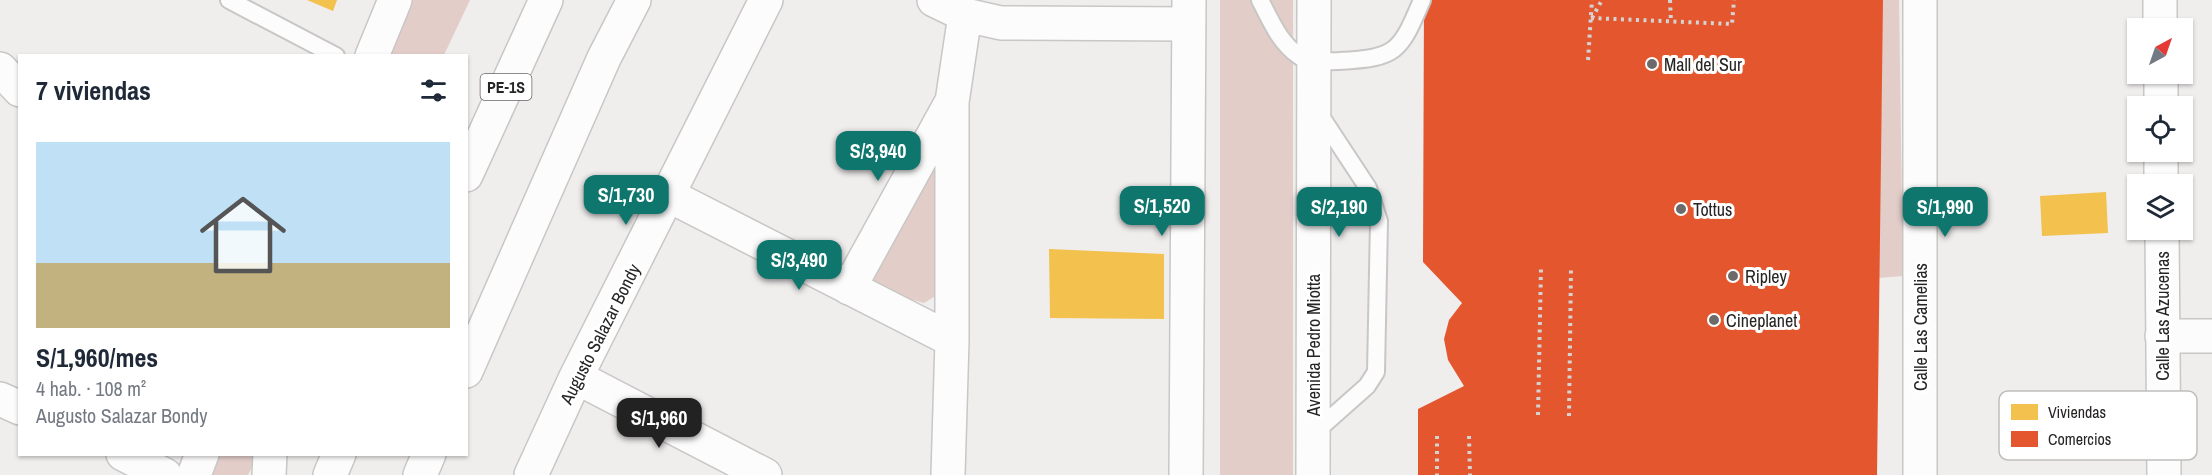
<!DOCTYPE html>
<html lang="es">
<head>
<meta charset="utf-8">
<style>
  :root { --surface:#fff; --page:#f2f2f3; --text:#1f2937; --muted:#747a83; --accent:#0f766e }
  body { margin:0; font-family:"Archivo Narrow",sans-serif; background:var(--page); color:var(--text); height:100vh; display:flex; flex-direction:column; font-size:22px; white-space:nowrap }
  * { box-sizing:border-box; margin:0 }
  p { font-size:20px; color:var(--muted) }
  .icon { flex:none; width:33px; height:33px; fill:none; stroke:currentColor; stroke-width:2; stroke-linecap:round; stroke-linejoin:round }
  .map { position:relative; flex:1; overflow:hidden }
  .drawer { position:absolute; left:18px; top:54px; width:450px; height:402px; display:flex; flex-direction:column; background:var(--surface); border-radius:0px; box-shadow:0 2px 4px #0004 }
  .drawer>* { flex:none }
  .needle { width:39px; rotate:40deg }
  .tools { position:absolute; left:2127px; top:18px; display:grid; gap:12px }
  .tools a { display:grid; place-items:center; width:66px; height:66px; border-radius:0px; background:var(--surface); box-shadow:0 2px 4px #0004; font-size:30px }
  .price { position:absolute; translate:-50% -51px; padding:0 14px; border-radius:12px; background:var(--accent); color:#fff; font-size:20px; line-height:39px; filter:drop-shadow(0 2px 3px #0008) }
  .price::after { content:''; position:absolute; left:50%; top:36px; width:18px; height:14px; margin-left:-9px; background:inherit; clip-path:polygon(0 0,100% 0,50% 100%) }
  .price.on { background:#222; color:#fff }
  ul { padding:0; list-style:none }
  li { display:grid; align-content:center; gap:12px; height:318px; padding:0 18px }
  li span { display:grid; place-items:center; height:186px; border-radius:0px; color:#555 }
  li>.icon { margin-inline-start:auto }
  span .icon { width:108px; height:108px; fill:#fffc; stroke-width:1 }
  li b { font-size:26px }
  h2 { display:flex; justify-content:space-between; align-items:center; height:72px; padding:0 18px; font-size:26px }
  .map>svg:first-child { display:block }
  .green { fill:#e2cdc9 }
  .homes { fill:#f2c14e }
  .shops { fill:#e4572e }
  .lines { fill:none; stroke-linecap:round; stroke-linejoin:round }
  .service-casing { stroke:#c9c6c6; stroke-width:20 }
  .minor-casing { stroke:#c9c6c6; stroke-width:36 }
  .tertiary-casing { stroke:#c9c6c6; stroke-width:36 }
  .secondary-casing { stroke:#c9c6c6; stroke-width:36 }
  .trunk-casing { stroke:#c9c6c6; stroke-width:36 }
  .motorway-casing { stroke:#c9c6c6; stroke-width:36 }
  .path { stroke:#d3d3d3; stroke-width:4; stroke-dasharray:3 4.5; stroke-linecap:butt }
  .service { stroke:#fdfcfc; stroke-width:16 }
  .minor { stroke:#fdfcfc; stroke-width:33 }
  .tertiary { stroke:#fdfcfc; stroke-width:33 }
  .secondary { stroke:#fdfcfc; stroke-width:33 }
  .trunk { stroke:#fdfcfc; stroke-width:33 }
  .motorway { stroke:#fdfcfc; stroke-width:33 }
  .poi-dot { fill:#6d6b6a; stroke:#fff; stroke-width:2 }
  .labels { text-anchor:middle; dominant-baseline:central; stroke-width:6; stroke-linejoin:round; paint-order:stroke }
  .shield { fill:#fff; stroke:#686666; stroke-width:1.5 }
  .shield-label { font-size:16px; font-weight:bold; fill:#272524 }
  .poi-label { font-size:18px; fill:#272524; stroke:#fff; text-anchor:start }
  .street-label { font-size:18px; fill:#272524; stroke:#fff }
  .key { fill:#fff; stroke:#bebebd; stroke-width:1.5 }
  .key-label { font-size:16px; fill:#272524 }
</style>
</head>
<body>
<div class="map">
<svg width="2212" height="475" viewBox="0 0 2212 475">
  <rect width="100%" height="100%" fill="#f0eded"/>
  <path class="green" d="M412,0H470L444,55L388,56Z
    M1220,0H1293V475H1220Z
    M1881,0H1899L1903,276L1879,278Z
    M935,158L939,294L924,303L878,290L870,282Z
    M218,455H258L248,475H210Z"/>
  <path class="homes" d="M307,0H337L333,11Z
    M1691,0H1717L1716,8L1712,15L1698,16L1690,7Z
    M2106,192L2108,233L2042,236L2040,196Z
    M1049,249L1164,254V319L1050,318Z"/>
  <path class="shops" d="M1424,0H1883L1877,475H1418V409L1464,386L1448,360L1444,339L1449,320L1462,303L1423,262Z"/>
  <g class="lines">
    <g class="service-casing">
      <path id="service" d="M229,0L336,56
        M1260,0C1271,21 1279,42 1299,56C1310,64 1326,61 1339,61C1397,58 1400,52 1422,0
        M1314,433L1367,386L1376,372L1379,221L1368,188L1318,112"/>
    </g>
    <g class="minor-casing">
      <path id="minor" d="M934,0L965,15L1001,23L1188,24
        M2160,0V28
        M2161,74V106
        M2161,152V184
        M670,196L952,340
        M2162,230L2164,475
        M849,288L951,103
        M2162,336H2212
        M576,377L765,475
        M0,399L20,408
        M123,454L165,475
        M531,475L576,377L766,0
        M948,475L952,340V102L965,15
        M1920,475V0"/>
    </g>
    <g class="tertiary-casing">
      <path id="tertiary" d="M372,56L395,0
        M194,475L202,454"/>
    </g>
    <g class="secondary-casing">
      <path id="secondary" d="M1186,475L1189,0
        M1313,475L1314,0"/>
    </g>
    <g class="trunk-casing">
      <path id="trunk" d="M0,69L20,90"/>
    </g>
    <g class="motorway-casing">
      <path id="motorway" d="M466,175L546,0
        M466,371L604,58L634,0
        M269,475L270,454
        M330,475L339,454
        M420,475L429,454"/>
    </g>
    <path class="path" d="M1670,0L1671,22
      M1591,18L1732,24L1734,0
      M1592,18L1602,0
      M1588,60L1592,0
      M1538,415L1541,268
      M1569,416L1571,269
      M1437,436V475
      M1469,436L1470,475"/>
    <use href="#service" class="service"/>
    <use href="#minor" class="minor"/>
    <use href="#tertiary" class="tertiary"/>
    <use href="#secondary" class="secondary"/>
    <use href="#trunk" class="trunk"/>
    <use href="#motorway" class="motorway"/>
  </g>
  <g class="poi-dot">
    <circle cx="1652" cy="64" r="6"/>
    <circle cx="1681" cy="209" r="6"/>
    <circle cx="1733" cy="276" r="6"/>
    <circle cx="1714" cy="320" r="6"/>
  </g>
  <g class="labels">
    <rect class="shield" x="480.5" y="74" width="51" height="26" rx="4.5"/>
    <g class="shield-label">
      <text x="506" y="87">PE-1S</text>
    </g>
    <g class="poi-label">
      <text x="1664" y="64">Mall del Sur</text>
      <text x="1693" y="209">Tottus</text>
      <text x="1745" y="276">Ripley</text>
      <text x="1726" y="320">Cineplanet</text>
    </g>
    <g class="street-label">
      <text transform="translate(2162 316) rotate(-90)">Calle Las Azucenas</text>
      <text transform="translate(1920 327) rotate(-90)">Calle Las Camelias</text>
      <text transform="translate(600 334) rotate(-63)">Augusto Salazar Bondy</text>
      <text transform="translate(1313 345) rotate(-90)">Avenida Pedro Miotta</text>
    </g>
  </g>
  <rect x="1999" y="391" width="198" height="69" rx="9" class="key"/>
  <rect x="2011" y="404" width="27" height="16" fill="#f2c14e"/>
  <rect x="2011" y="431" width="27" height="16" fill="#e4572e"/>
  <g class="key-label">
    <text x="2048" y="418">Viviendas</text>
    <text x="2048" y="445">Comercios</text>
  </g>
</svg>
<div class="tools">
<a><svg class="needle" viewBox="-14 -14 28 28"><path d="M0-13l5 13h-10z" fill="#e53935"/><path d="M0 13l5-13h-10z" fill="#747a83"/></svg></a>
<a><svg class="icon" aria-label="locate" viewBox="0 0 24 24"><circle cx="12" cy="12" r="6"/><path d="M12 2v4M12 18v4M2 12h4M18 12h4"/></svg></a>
<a><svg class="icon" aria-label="layers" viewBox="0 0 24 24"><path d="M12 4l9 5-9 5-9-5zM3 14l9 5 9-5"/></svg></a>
</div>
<b class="price" style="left:878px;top:182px">S/3,940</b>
<b class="price" style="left:626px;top:226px">S/1,730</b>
<b class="price" style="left:1162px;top:237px">S/1,520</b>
<b class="price" style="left:1339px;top:238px">S/2,190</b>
<b class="price" style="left:1945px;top:238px">S/1,990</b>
<b class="price" style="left:799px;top:291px">S/3,490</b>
<b class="price on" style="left:659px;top:449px">S/1,960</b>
<section class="drawer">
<h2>7 viviendas<svg class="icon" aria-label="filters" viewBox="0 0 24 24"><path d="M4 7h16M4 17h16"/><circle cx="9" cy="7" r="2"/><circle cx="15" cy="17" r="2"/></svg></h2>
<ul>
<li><span style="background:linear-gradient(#bfe0f5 65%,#c2b280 0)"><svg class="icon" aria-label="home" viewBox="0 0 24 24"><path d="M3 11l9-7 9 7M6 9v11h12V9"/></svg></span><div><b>S/1,960/mes</b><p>4 hab. · 108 m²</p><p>Augusto Salazar Bondy</p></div></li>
</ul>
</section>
</div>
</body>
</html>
